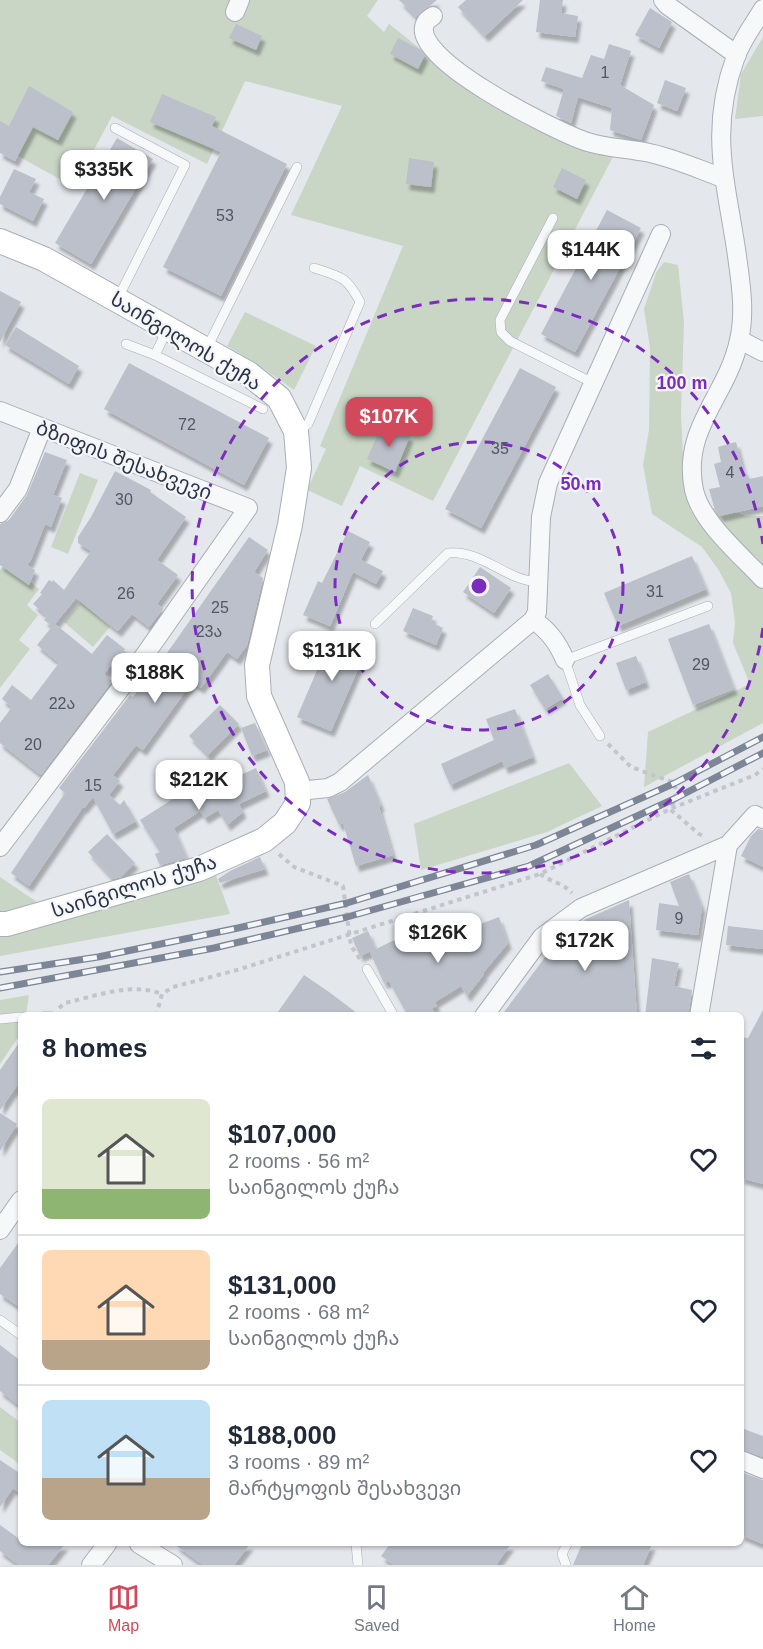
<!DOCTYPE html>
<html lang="en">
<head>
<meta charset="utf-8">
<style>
  :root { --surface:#fff; --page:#f6f6f7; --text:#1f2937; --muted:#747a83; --line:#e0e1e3; --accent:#d1495b }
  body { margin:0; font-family:Arial,"Noto Sans Georgian",sans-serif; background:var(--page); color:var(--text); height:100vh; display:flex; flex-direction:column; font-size:22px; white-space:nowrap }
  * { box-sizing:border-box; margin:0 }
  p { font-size:20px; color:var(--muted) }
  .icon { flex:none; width:33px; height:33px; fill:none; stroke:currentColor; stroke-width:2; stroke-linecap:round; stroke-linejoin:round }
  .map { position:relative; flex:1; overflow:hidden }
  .drawer { position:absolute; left:18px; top:1012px; width:726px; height:534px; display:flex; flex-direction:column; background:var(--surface); border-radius:9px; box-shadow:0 2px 4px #0004 }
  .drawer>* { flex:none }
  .price { position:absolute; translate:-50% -51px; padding:0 14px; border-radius:12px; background:#fff; color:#222; font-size:20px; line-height:39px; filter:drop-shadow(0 2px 3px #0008) }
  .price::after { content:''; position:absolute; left:50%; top:36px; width:18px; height:14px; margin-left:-9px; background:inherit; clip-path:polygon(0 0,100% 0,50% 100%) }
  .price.on { background:var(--accent); color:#fff }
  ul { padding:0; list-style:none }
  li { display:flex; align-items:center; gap:18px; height:150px; padding:0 24px }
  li+li { border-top:2px solid var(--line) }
  li span { display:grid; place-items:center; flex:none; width:168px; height:120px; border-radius:9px; color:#555 }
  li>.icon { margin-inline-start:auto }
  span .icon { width:72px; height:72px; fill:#fffc; stroke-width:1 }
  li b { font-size:26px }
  h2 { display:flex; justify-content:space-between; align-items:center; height:72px; padding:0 24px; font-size:26px }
  .dock { display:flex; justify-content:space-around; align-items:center; height:84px; border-top:2px solid var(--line); background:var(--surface); font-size:16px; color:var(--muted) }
  .dock a { display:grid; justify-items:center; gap:3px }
  .dock .on { color:var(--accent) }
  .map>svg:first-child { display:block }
  .green { fill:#c9d6c5 }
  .building { fill:#bbc0ca; filter:url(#shadow) }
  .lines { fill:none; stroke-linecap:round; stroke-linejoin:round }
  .lane-casing { stroke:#a9aeb7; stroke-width:10 }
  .street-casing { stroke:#a9aeb7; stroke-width:20 }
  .secondary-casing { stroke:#a9aeb7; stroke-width:26 }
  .path { stroke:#c2c5cb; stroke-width:4; stroke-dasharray:4.5 4.5; stroke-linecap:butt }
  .lane { stroke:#f7f8fa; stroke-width:9 }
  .street { stroke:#f7f8fa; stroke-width:18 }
  .secondary { stroke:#fff; stroke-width:24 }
  .rail-casing { stroke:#7d8696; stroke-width:7 }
  .rail { stroke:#f4f6f9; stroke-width:4.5; stroke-dasharray:14; stroke-linecap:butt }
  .ring { fill:none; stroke:#7b2cbf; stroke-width:3; stroke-dasharray:10 8 }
  .labels { text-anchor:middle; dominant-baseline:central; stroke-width:4.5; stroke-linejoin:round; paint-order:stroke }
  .number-label { font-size:16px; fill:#4f5766 }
  .street-label { font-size:20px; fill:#2b3445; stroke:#f4f6f9 }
  .centre { fill:#7b2cbf; stroke:#f4f6f9; stroke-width:3 }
  .ring-label { font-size:18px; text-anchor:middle; font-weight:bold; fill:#7b2cbf; stroke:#f4f6f9; stroke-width:4.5; stroke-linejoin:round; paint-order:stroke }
</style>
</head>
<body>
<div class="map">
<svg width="763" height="1565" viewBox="0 0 763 1565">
  <defs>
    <filter id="shadow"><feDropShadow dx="3.5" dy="6" stdDeviation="1.5" flood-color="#0004"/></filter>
  </defs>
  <rect width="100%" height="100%" fill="#e4e7ec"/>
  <path class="green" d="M0,0H378L367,16L384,32L389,24L433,59L615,153L433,501L360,466L342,506L307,490L326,449L320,446L403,246L291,215L342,106L245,81L207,164L112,116L74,187L0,146Z
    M763,37V116L735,119L741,74Z
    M664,262L678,265L684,322L681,413L683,456L691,512L720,507L746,516H763V723L644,787L648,732L750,684L733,643L735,622L731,593L718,569L702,547L652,514L643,465L649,430L650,348L644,309L656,273Z
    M245,312L316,346L294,390L260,366L227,346Z
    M80,473L98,480L68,554L51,547Z
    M6,563L39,589L27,605L38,615L19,640L30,649L0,688V570Z
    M81,602L110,627L93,647L64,622Z
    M569,763L602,806L547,832L421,870L414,824Z
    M214,870L230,914L0,956V932L14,930L132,901Z
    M0,877L43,906L0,917Z
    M29,995L26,1015L21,1016V1033L0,1064V1000Z
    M0,1407L21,1423V1465L0,1450Z"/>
  <path class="building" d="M399,0H437L416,17Z
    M466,0H523L485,36L458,7Z
    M540,0H563L561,13L578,16L575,37L536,32Z
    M650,8L672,22L659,48L635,35Z
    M236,24L262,36L256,50L229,38Z
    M398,38L421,50L425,55L418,69L390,54Z
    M609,44L631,51L620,85L654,105L641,140L610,130L612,108L578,97L571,123L556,116L564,89L541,81L546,67L582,78L591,55L604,59Z
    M665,80L686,88L677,111L657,103Z
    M29,86L73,112L58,140L33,127L15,161L0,153V121L9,126Z
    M162,94L216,117L212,126L287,164L221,296L163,267L221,152L150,122Z
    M117,138L153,159L91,264L55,243Z
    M409,158L434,162L431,187L406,184Z
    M562,168L586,180L577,199L553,187Z
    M14,169L36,179L29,192L44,199L33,221L0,204V197Z
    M607,210L641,228L575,352L541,334Z
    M0,291L21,302L0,342Z
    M16,327L79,366L69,384L5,345Z
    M129,363L269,438L244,485L104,409Z
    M520,368L556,387L481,528L445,509Z
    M382,424L410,436L395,472L367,459Z
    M736,442L743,469L750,479L763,476V506L720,516L714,507L709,489L720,487L714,464L721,462L718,447Z
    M45,452L67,460L53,495L62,498L51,527L45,524L31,560L27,565L35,570L29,585L0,565V524L9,520L27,495Z
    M115,471L151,490L150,492L186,517L157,560L178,575L157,604L163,609L149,627L132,614L118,631L76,598L55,624L92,654L107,635L125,649L104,674L112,681L41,775L0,743V723L12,707L2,699L12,685L31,700L59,663L37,645L54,624L52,626L44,620L47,616L33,604L42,594L40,593L49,580L52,582L53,580L64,590L91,551L78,543V537L91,517Z
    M348,531L370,542L361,560L383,571L376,584L353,572L330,626L303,615L318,581L322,583Z
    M249,537L268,550L254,572L263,578L247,645L237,659L227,652L201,688L192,682L143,750L136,745L113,775L120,781L109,795L120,805L124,800L136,821L113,834L93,797L84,808L83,807L29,886L11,873L65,793L59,788L130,695L133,697L162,660Z
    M692,556L706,589L618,626L604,593Z
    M480,567L511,588L494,613L463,592Z
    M413,608L433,616L431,622L443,628L436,645L403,631Z
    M709,624L734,689L693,705L668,639Z
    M333,633L367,648L331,731L297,717Z
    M636,656L646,682L626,690L616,663Z
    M548,674L563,698L545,709L530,685Z
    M220,705L239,724L208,755L189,736Z
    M515,709L533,757L505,768L502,761L450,785L441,764L494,740L486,719Z
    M255,723L267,750L252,756L241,728Z
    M256,768L266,791L239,804L243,812L227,825L218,810L205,818L200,811L174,828L187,858L160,865L155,854L160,852L140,820L187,790L189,792L215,778L221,784Z
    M368,775L381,805L379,807L393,855L356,866L343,823L339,825L327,799L345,792Z
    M758,829L763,830V867L741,856L751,836Z
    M107,834L135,863L121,877L113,879L88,852Z
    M260,857L265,869L220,883L218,879L230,871Z
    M689,874L702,907L698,935L656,930L659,903L679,906L670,882Z
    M629,900L637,1016H501L555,944L586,922L584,920Z
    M499,917L508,943L483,973L484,974L467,996L461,986L435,1002L437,1006L432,1008L436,1016H408L389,981L384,983L370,952L429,923L437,940Z
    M728,926L763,930V949L726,945Z
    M368,931L376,949L360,956L352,938Z
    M652,958L679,963L674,986L692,990L688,1016H645Z
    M304,975L329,992L361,1016H275Z
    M763,1010V1184L741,1178V1037L748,1038Z
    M21,1040V1080L0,1110V1070Z
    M0,1113L17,1124L0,1151Z
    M21,1239V1308L0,1294V1268Z
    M0,1345L21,1361V1407L0,1391Z
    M741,1428L763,1436V1457L741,1449Z
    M0,1460L21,1474V1494L13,1488L0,1507Z
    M741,1472L763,1480V1544L741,1535Z
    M0,1525L21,1540V1544H65L48,1565H19L0,1551Z
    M174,1544H250L234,1565H203Z
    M390,1544H511L496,1565H394L381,1556Z
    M582,1544H652L643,1565H573Z"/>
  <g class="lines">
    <g class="lane-casing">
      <path id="lane" d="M115,128L185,165L118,298
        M553,218L500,320L501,332L510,341L593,383
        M126,344L155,355L263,409
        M207,348L297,167
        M155,355L167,330
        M296,431L308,424L360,302C347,277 342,277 314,268
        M375,624L448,553C482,550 505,580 538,582
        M600,736L580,705L565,660L708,606
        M367,969L394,1016
        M45,1016H50
        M0,1019L21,1017
        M0,1320L21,1335
        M356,1544L358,1565
        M566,1565L562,1554L567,1544"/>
    </g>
    <g class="street-casing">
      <path id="street" d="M663,0L667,5L737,55
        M763,9C754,24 742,40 736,56C709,129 725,177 736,249C740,278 746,311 739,340C728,395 681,428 694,490C701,522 741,555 763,579
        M235,12L240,0
        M433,16C431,18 428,19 426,22C404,57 557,131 582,140C602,148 625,148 645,152C672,157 698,169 723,178
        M740,340L763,352
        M0,411L248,508L130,676L0,847
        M0,513L18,489L42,428
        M533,620C549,630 558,643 565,660
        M298,791L328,788L340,782L533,620L537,612L541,517L548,483L661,234
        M484,1016L542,937L581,908L728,845
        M699,1016L728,845L755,815L763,819
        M0,1230L21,1200
        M741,1460L763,1469
        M139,1544L173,1565
        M91,1565L107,1544"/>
    </g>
    <g class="secondary-casing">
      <path id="secondary" d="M0,241L44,259L249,374L279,398L296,431L299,468L290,525L257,665L259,696L297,782L298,803L285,823L264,840L199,869L7,924H0"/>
    </g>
    <path class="path" d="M608,744L631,767L675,783L676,798L670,809L699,834L704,836
      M279,854L294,867L343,886L351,946L360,959
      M540,874C551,882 563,883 572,893
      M59,1008L65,1003C96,996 131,982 162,994
      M156,1016L162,994L173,987L237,970L540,874L670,809L755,775L763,769"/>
    <use href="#lane" class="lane"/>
    <use href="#street" class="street"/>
    <use href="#secondary" class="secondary"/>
    <g class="rail-casing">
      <path id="rail" d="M0,972L98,957L238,928L347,903L536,845L675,783L763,737
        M0,988L214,948L347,917L529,866L676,798L763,753"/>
    </g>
    <use href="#rail" class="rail"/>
  </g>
  <g class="ring">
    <circle cx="479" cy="586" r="144"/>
    <path d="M763 628A287 287 0 1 1 763 544"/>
  </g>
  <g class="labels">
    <g class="number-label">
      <text x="605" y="72">1</text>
      <text x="225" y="215">53</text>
      <text x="187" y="424">72</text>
      <text x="500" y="448">35</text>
      <text x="730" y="472">4</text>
      <text x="124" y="499">30</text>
      <text x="655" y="591">31</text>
      <text x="126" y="593">26</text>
      <text x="220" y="607">25</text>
      <text x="209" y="631">23ა</text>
      <text x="701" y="664">29</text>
      <text x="62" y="703">22ა</text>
      <text x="33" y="744">20</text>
      <text x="93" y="785">15</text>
      <text x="679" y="918">9</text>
    </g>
    <g class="street-label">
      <text transform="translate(186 341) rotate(31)">საინგილოს ქუჩა</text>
      <text transform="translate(124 460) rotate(21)">ბზიფის შესახვევი</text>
      <text transform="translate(134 886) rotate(-17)">საინგილოს ქუჩა</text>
    </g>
  </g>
  <circle cx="479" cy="586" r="9" class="centre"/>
  <g class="ring-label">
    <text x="682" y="389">100 m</text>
    <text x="581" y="490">50 m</text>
  </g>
</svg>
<b class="price" style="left:104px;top:201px">$335K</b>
<b class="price" style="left:591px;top:281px">$144K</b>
<b class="price on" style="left:389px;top:448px">$107K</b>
<b class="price" style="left:332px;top:682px">$131K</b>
<b class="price" style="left:155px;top:704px">$188K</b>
<b class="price" style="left:199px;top:811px">$212K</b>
<b class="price" style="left:438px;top:964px">$126K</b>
<b class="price" style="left:585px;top:972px">$172K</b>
<section class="drawer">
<h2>8 homes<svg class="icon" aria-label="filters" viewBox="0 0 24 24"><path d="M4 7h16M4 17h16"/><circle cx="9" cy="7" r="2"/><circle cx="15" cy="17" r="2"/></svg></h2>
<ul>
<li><span style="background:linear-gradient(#dfe7d0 75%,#8fb573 0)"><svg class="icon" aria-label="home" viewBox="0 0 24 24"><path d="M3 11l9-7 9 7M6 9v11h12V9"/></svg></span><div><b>$107,000</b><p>2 rooms · 56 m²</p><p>საინგილოს ქუჩა</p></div><svg class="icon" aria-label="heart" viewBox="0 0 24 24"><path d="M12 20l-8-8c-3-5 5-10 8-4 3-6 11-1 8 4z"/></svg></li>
<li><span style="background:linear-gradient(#ffd9b3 75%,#b9a48a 0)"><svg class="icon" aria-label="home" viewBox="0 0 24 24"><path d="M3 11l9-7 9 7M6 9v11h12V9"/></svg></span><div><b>$131,000</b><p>2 rooms · 68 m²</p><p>საინგილოს ქუჩა</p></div><svg class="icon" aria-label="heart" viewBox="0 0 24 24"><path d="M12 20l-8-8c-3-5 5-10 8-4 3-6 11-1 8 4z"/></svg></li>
<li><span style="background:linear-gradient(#bfe0f5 65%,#b9a48a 0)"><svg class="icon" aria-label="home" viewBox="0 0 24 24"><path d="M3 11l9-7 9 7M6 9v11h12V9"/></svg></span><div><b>$188,000</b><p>3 rooms · 89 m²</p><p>მარტყოფის შესახვევი</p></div><svg class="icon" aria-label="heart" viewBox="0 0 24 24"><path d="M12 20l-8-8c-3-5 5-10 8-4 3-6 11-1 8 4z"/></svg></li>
</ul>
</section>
</div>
<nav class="dock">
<a class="on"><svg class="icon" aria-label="map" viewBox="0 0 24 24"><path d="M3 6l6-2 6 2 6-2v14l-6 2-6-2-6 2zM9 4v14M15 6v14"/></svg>Map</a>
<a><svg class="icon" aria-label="saved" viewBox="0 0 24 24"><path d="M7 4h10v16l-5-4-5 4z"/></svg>Saved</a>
<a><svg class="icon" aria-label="home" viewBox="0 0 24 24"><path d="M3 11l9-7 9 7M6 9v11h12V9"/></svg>Home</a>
</nav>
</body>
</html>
